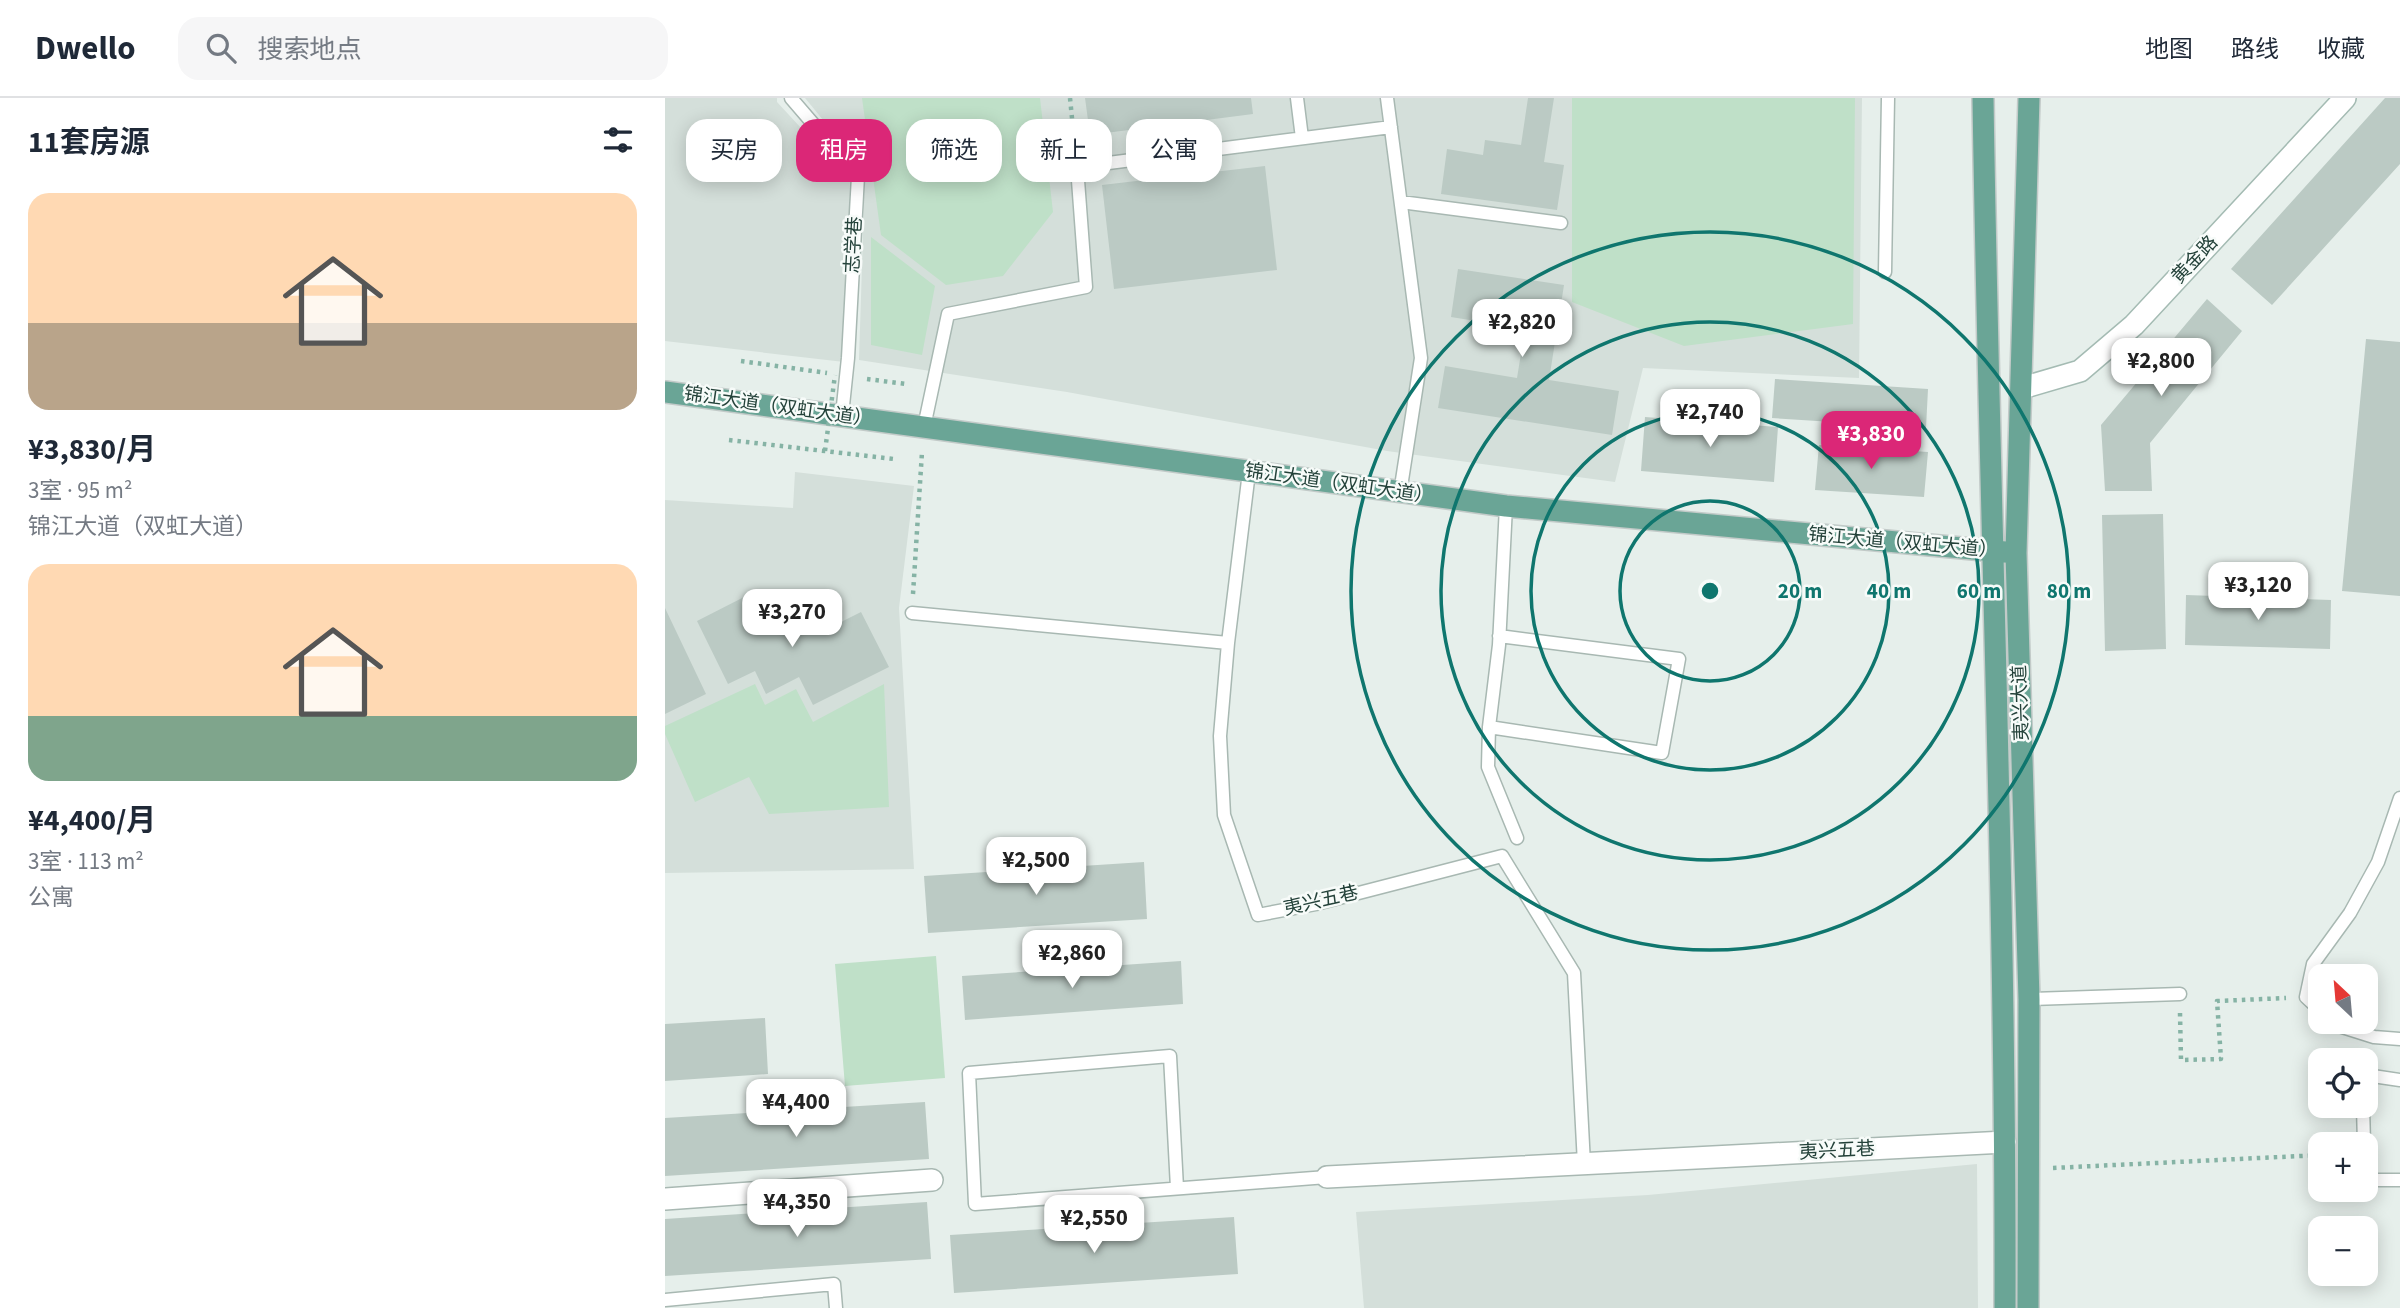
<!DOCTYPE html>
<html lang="zh">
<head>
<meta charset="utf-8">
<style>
  :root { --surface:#fff; --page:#f6f6f7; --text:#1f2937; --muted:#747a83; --line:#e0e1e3; --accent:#db2777 }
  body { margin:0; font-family:"Source Sans 3","Noto Sans SC",sans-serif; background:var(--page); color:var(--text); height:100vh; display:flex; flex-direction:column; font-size:26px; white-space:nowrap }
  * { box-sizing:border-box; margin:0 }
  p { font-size:23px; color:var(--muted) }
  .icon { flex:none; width:38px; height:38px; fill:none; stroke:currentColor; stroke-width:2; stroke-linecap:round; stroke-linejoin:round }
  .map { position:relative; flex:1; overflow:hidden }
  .details { display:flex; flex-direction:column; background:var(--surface); width:665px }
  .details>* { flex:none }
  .guide { position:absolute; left:21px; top:21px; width:665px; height:63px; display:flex; gap:14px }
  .needle { width:46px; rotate:334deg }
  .fabs { position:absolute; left:1643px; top:866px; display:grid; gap:14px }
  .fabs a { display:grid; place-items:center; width:70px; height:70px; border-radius:14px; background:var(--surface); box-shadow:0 4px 18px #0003; font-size:35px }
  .price { position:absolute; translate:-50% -60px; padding:0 16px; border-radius:14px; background:#fff; color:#222; font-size:23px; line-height:46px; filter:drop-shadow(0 2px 4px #0008) }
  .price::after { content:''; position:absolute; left:50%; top:42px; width:21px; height:16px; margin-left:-10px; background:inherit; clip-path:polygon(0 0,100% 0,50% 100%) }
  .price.on { background:var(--accent); color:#fff }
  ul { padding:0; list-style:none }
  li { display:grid; align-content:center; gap:14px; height:371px; padding:0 28px }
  li span { display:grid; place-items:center; height:217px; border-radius:21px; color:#555 }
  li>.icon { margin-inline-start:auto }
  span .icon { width:126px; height:126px; fill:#fffc; stroke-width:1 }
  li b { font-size:30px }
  h2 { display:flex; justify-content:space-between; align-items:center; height:84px; padding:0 28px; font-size:30px }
  .pill { padding:0 24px; border-radius:21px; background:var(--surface); box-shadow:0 4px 18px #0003; font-size:24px; line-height:63px }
  .pill.on { background:var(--accent); color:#fff }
  header { display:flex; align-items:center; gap:42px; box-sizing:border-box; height:98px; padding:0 35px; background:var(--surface); border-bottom:2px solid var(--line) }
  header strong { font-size:33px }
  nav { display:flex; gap:38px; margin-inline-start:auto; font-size:24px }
  .search { width:490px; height:63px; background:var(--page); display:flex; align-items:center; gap:18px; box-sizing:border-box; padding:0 24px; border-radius:21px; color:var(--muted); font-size:26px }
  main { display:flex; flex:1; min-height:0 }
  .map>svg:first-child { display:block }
  .built { fill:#d4dfda }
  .pitch { fill:#bfe0c8 }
  .building { fill:#bbcac4 }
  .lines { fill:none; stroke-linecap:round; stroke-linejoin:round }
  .service-casing { stroke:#a8b8b2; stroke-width:15 }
  .minor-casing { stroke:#a8b8b2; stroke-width:24 }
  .secondary-casing { stroke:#a4bbb3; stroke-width:24 }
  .primary-casing { stroke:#c2cac8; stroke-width:24 }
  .path { stroke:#86b3a5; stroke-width:4.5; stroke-dasharray:3.5 5; stroke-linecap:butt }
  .service { stroke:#fff; stroke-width:12 }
  .minor { stroke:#fff; stroke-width:21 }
  .secondary { stroke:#fff; stroke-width:21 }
  .primary { stroke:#6aa596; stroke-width:21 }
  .path-bridge { stroke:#86b3a5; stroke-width:4.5; stroke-dasharray:3.5 5; stroke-linecap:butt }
  .ring { fill:none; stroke:#0f766e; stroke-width:3.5 }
  .labels { text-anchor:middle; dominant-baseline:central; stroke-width:5; stroke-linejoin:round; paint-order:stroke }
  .street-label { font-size:19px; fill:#24423a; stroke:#f7fbf9 }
  .centre { fill:#0f766e; stroke:#f7fbf9; stroke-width:3.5 }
  .ring-label { font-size:21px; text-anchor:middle; font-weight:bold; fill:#0f766e; stroke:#f7fbf9; stroke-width:5; stroke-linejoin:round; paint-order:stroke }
</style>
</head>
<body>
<header>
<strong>Dwello</strong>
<div class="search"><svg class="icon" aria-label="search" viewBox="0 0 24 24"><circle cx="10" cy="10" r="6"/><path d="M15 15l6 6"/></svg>搜索地点</div>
<nav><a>地图</a><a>路线</a><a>收藏</a></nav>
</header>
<main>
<section class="details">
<h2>11套房源<svg class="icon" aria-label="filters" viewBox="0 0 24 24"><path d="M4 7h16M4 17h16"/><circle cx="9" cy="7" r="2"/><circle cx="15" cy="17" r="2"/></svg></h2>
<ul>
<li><span style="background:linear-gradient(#ffd9b3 60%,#b9a48a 0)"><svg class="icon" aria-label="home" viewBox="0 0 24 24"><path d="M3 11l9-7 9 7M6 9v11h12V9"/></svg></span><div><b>¥3,830/月</b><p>3室 · 95 m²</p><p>锦江大道（双虹大道）</p></div></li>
<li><span style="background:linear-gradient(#ffd9b3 70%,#7fa58c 0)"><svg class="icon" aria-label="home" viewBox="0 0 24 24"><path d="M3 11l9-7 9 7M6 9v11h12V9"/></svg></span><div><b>¥4,400/月</b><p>3室 · 113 m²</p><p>公寓</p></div></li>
</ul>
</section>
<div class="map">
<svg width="1735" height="1210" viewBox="0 0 1735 1210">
  <rect width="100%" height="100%" fill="#e6efeb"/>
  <path class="built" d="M0,0H112V4L185,83L179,264L0,243Z
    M140,0H1197L1194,280L978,270L950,384L722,353L402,294L194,262L200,73Z
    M130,374L249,388L234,510L249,771L0,775V402L128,410Z
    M1312,1066L1313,1210H699L691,1114L983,1097Z"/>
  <path class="pitch" d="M197,0H375L388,114L338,178L281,187L216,137Z
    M907,0H1190L1188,226L1019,248L907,204Z
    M206,139L270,188L257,257L206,247Z
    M90,586L100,607L131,591L148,624L219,586L224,709L104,716L84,679L30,704L0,636V628Z
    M271,858L280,980L180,988L170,866Z"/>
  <path class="building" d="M420,0H586L588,16L425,37Z
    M863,0H889L879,64L899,67L892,112L776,96L782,51L818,57L820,42L856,47Z
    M1720,0H1735V66L1607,207L1566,171Z
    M600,68L612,172L449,191L437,87Z
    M793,171L899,187L884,282L954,293L947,337L773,310L780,268L852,280L860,231L786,219Z
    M1542,201L1577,233L1485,345L1487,393H1440L1436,327Z
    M1701,241L1735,244V498L1677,493Z
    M1110,281L1263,291L1261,330L1107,320Z
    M980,319L1113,329L1109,384L976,373Z
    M1154,347L1263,354L1259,399L1150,392Z
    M1498,416L1501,551L1440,553L1437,417Z
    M1521,497L1666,502L1665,551L1520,547Z
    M81,498L92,522L124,506L135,530L166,515L172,526L196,514L224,569L148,607L134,579L101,596L90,573L63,586L32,523Z
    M0,510L41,596L0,616Z
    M479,764L482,821L263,835L259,778Z
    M516,863L518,906L300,922L297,878Z
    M100,920L103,976L0,983V926Z
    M260,1004L264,1061L0,1078V1020Z
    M262,1104L266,1161L0,1178V1121Z
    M569,1119L573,1176L289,1195L285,1137Z"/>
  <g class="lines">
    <g class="service-casing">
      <path id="service" d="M126,0L193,78L183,260L177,317
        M632,0L637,40
        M722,0L756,260L735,395
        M736,104L896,125
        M1220,174L1223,0
        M259,329L283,216L421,189L412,69L726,29
        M584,374L563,545L555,638L559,717L593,817L651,806L837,758L909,875L919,1066
        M841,408L834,547L824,629L823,669L852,740
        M247,515L563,545
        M824,629L997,655L1014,561L834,538
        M1364,901L1515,896
        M1656,913L1641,899L1648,866L1685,815L1713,764L1735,700
        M1667,924L1671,927L1709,939L1735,941
        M1701,977L1735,982
        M1698,1008L1699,1046
        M1701,1082H1735
        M512,1090L505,958L304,975L310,1106L662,1079
        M0,1202L169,1186L171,1210"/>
    </g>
    <g class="minor-casing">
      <path id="minor" d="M662,1079L1340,1044
        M0,1101L267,1082"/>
    </g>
    <g class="secondary-casing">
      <path id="secondary" d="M1357,290L1415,273L1469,227L1680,0"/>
    </g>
    <g class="primary-casing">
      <path id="primary" d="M1318,0C1324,403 1341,807 1340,1210
        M0,294L841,408L1351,455
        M1363,1210L1364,901L1351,455L1364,0"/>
    </g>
    <path class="path" d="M405,0L410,50
      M76,263L162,275
      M202,281L241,286
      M64,342L229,361
      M248,496L257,354
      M1515,915L1516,962L1556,961L1552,903L1621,900
      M1388,1070L1656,1057"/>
    <use href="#service" class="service"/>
    <use href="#minor" class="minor"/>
    <use href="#secondary" class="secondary"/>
    <use href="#primary" class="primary"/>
    <path class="path-bridge" d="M160,353L170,277"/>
  </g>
  <g class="ring">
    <circle cx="1045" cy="493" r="90"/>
    <circle cx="1045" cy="493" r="179"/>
    <circle cx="1045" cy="493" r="269"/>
    <circle cx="1045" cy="493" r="359"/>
  </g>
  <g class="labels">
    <g class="street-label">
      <text transform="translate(189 147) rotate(-87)">志学巷</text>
      <text transform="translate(1530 162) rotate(-47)">黄金路</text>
      <text transform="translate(113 309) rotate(8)">锦江大道（双虹大道）</text>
      <text transform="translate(674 386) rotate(8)">锦江大道（双虹大道）</text>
      <text transform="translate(1238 445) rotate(5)">锦江大道（双虹大道）</text>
      <text transform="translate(1356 605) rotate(-92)">夷兴大道</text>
      <text transform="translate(656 803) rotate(-13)">夷兴五巷</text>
      <text transform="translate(1172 1053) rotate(-3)">夷兴五巷</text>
    </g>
  </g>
  <circle cx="1045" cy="493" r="10" class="centre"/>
  <g class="ring-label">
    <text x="1135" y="500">20 m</text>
    <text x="1224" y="500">40 m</text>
    <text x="1314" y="500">60 m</text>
    <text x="1404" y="500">80 m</text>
  </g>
</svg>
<div class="fabs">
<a><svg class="needle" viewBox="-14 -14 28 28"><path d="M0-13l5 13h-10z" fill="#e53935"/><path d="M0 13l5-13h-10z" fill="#747a83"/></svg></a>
<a><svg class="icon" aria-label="locate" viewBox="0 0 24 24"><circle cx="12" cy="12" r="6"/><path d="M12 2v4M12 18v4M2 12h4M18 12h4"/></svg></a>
<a>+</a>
<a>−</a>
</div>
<b class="price" style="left:857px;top:261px">¥2,820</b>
<b class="price" style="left:1496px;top:300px">¥2,800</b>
<b class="price" style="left:1045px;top:351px">¥2,740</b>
<b class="price on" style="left:1206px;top:373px">¥3,830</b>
<b class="price" style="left:1593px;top:524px">¥3,120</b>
<b class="price" style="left:127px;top:551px">¥3,270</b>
<b class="price" style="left:371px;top:799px">¥2,500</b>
<b class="price" style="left:407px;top:892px">¥2,860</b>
<b class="price" style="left:131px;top:1041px">¥4,400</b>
<b class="price" style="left:132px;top:1141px">¥4,350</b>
<b class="price" style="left:429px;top:1157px">¥2,550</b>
<div class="guide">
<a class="pill">买房</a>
<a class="pill on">租房</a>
<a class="pill">筛选</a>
<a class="pill">新上</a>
<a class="pill">公寓</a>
</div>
</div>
</main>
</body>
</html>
